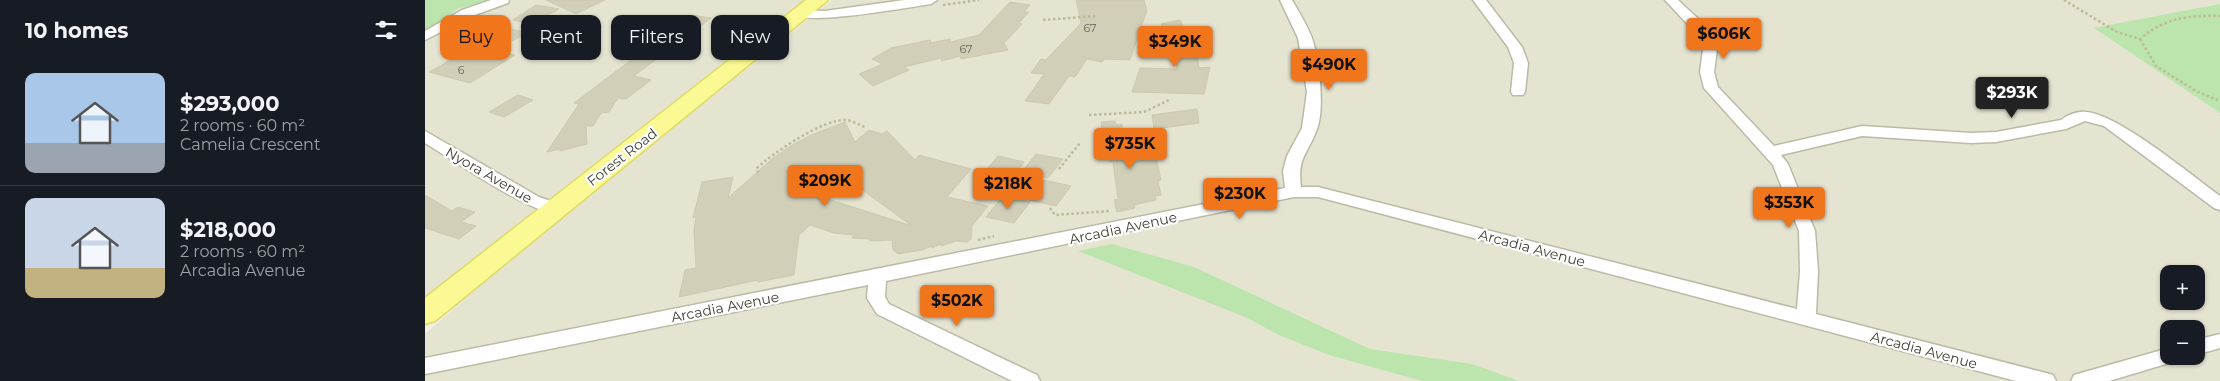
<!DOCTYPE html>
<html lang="en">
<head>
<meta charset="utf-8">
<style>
  :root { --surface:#171b24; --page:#20242c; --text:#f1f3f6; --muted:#9ea1a6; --line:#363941; --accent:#f1751a }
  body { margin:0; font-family:Montserrat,sans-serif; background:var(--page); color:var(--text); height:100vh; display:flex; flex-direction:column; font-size:19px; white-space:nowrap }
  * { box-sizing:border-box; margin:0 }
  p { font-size:16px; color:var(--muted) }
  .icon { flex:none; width:28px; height:28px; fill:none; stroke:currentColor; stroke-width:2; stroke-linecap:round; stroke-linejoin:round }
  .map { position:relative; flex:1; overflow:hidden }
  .drawer { display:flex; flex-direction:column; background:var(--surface); width:425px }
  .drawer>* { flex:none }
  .top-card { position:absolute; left:15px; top:15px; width:475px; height:45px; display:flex; gap:10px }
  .controls { position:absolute; left:1735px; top:265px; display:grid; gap:10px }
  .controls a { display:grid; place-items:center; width:45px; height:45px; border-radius:10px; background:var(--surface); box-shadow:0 1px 4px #0004; font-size:25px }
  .price { position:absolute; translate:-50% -42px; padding:0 11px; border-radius:5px; background:var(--accent); color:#111; font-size:16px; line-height:32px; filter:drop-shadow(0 1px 2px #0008) }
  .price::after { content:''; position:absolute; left:50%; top:30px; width:15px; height:11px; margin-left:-8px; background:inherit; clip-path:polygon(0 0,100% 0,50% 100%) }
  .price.active { background:#222; color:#fff }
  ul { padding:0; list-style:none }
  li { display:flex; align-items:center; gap:15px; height:125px; padding:0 25px }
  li+li { border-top:1px solid var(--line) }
  li span { display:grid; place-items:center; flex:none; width:140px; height:100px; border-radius:10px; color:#555 }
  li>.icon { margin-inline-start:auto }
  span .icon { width:60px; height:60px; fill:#fffc; stroke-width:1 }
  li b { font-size:21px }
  h2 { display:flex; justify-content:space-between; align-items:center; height:60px; padding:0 25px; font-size:21px }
  .pill { padding:0 18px; border-radius:10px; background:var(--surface); box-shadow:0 1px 4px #0004; font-size:18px; line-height:45px }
  .pill.active { background:var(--accent); color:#111 }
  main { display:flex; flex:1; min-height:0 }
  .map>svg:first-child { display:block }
  .residential { fill:#e5e4d1; fill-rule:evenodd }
  .green { fill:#bce4ad }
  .building { fill:#d2cfb9; stroke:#ccc9ad; fill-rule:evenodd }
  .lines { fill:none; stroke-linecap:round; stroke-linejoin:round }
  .street-casing { stroke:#bcbaa6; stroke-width:3 }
  .primary-casing { stroke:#dedb64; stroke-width:3 }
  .path { stroke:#bdba98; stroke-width:2.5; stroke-dasharray:2.5 2.5; stroke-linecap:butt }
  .street { fill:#fff; fill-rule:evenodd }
  .primary { fill:#faf993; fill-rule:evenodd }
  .labels { text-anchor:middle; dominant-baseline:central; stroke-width:4.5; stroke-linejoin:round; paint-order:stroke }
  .number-label { font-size:11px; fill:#666455 }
  .street-label { font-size:14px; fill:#424134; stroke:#fff }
</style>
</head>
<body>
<main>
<section class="drawer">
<h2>10 homes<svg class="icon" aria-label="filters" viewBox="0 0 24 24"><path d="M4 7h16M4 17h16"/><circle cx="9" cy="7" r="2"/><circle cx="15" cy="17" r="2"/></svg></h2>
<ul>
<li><span style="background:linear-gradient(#a9c7e8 70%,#9aa5b1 0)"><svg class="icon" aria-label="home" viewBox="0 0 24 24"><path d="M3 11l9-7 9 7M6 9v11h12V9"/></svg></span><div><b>$293,000</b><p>2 rooms · 60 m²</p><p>Camelia Crescent</p></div></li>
<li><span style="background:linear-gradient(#c9d6e8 70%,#c2b280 0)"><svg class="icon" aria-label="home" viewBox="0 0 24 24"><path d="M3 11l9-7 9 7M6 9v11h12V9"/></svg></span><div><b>$218,000</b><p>2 rooms · 60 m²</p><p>Arcadia Avenue</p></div></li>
</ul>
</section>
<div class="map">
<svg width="1795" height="381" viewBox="0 0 1795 381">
  <rect width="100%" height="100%" fill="#f1f0e3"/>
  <path class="residential" d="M64,0H393L0,313V32L32,9Z
    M407,0H1795V381H0V334L100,246ZM1744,274H1771V301H1744ZM1744,329H1771V356H1744Z"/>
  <path class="green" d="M0,0H64L32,9L0,32Z
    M1795,4V113L1669,28Z
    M687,244L769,267L945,349L1047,364L1094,381H997L904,355L854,335L820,317L653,251Z"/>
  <path class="building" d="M121,0H180L151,14Z
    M651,0H719L722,10L705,60L680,59L677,62L662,59L650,77L644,76L624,104L600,101L619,74L606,73L616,59L621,60L656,23Z
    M585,2L605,5L599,12H604L594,23L597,24L579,43L583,50L536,59L535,56L517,61L516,58L479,67L484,70L448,86L434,74L458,64L447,59L466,48L505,40L506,43L525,39L526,42L554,35Z
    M111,5L134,9L106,24L88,20Z
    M266,15L286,18L209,76L226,80L201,99L193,98L184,112L176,113L168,126H161L162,144L135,151V149L122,152L154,104L149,103Z
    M755,20L770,47L774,68L785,67L779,94L707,92L715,68L752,69L749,48L736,24Z
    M82,28L102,33L68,51L90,55L45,83L4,72Z
    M93,95L108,100L79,117L64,112Z
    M772,109L774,123L729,129L727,115Z
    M690,121L691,125L697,124V133H700L705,150H708L709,162L731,158L736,180L733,181L736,195L730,196L731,200L709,205L710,208L692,212L689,200L693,199L688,162H685V153H682L681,144L679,145L676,122Z
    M420,122L430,142L444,130L457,134L462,131L490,160L494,155L546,169L522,197L563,206L547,226L546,239L542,242L531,241L516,246V244L507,248V246L497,250L473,254L468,250L467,240L445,241V239L427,238L429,235L409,233L385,225L374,235L369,275L333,282V280L254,297L260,270L271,268L269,231L271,217L268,218L277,182L308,177L303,198L347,159L364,147L384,136ZM424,180L487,226L384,193Z
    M611,154L638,159L623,178L597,172Z
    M573,156L599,162L584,181L557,175Z
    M619,180L646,186L631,206L604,200Z
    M0,195L27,211L33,207L50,212L36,222L51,226L34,239L0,228Z
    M578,196L605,202L589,223L561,217Z"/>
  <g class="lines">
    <g class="street-casing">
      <path id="street" d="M66,0H84L83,3L47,16L0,40V31L37,10Z
        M479,0H512L506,4C485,7 381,26 370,14L377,10L400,11Z
        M855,0H867C874,12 882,25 887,38C894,59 900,108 892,129C883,154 872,157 876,187H893L1372,309L1375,271L1374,231L1348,165L1279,88L1275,72L1279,42L1240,0H1253L1284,29L1293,42L1289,72L1293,87L1349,146L1437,126L1546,133L1571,132L1636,120C1643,115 1652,111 1661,112C1693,114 1766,175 1795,196V210L1789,208L1679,126L1660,121L1641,129L1571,142L1546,143L1437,136L1356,155L1363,164L1390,231L1393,271L1391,314L1621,373L1628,375L1631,381H1591L893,197H869L461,281L460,297L464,304L612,375L615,381H587L452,314L442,298L443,285L0,374V358L860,188L858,171L862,156L877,128L882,92L873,38Z
        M1048,0H1061L1097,47L1103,63L1100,92L1098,95H1088L1086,92L1089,63L1083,47Z
        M0,131L114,197L137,205L139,209L137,213C113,220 24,157 0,143Z
        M1795,334V348L1771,355V340Z
        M1744,348V356H1753L1751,361L1684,381H1646L1649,375L1656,373Z"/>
    </g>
    <g class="primary-casing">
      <path id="primary" d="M381,0H403L10,321L0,324V298Z"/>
    </g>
    <path class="path" d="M1639,0L1692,32L1715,39C1739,18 1764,15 1795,16
      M518,5L554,0
      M618,20L671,16
      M1715,39L1731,66L1771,91L1795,101
      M664,115L719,112L744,100
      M634,169L655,143
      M333,173L332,168C348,153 399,118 422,120C428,121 434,125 440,127
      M625,208L630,215L685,211
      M553,240L569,236"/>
    <use href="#street" class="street"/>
    <use href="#primary" class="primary"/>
  </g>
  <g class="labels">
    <g class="number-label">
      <text x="665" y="28">67</text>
      <text x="541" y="49">67</text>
      <text x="36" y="70">6</text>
    </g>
    <g class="street-label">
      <text transform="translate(197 157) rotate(-38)">Forest Road</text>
      <text transform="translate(64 175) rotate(30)">Nyora Avenue</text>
      <text transform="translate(698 228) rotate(-12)">Arcadia Avenue</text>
      <text transform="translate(1107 248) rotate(15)">Arcadia Avenue</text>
      <text transform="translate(300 307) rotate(-11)">Arcadia Avenue</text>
      <text transform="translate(1499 350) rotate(15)">Arcadia Avenue</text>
    </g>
  </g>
</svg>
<div class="controls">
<a>+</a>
<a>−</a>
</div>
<b class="price" style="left:1299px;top:60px">$606K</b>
<b class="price" style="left:750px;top:68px">$349K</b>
<b class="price" style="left:904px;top:91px">$490K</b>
<b class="price active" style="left:1587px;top:119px">$293K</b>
<b class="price" style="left:705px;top:170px">$735K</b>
<b class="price" style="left:400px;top:207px">$209K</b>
<b class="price" style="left:583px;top:210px">$218K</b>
<b class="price" style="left:815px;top:220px">$230K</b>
<b class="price" style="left:1364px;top:229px">$353K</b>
<b class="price" style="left:532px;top:327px">$502K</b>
<div class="top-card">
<a class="pill active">Buy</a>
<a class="pill">Rent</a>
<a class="pill">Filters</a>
<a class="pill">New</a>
</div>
</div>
</main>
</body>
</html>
